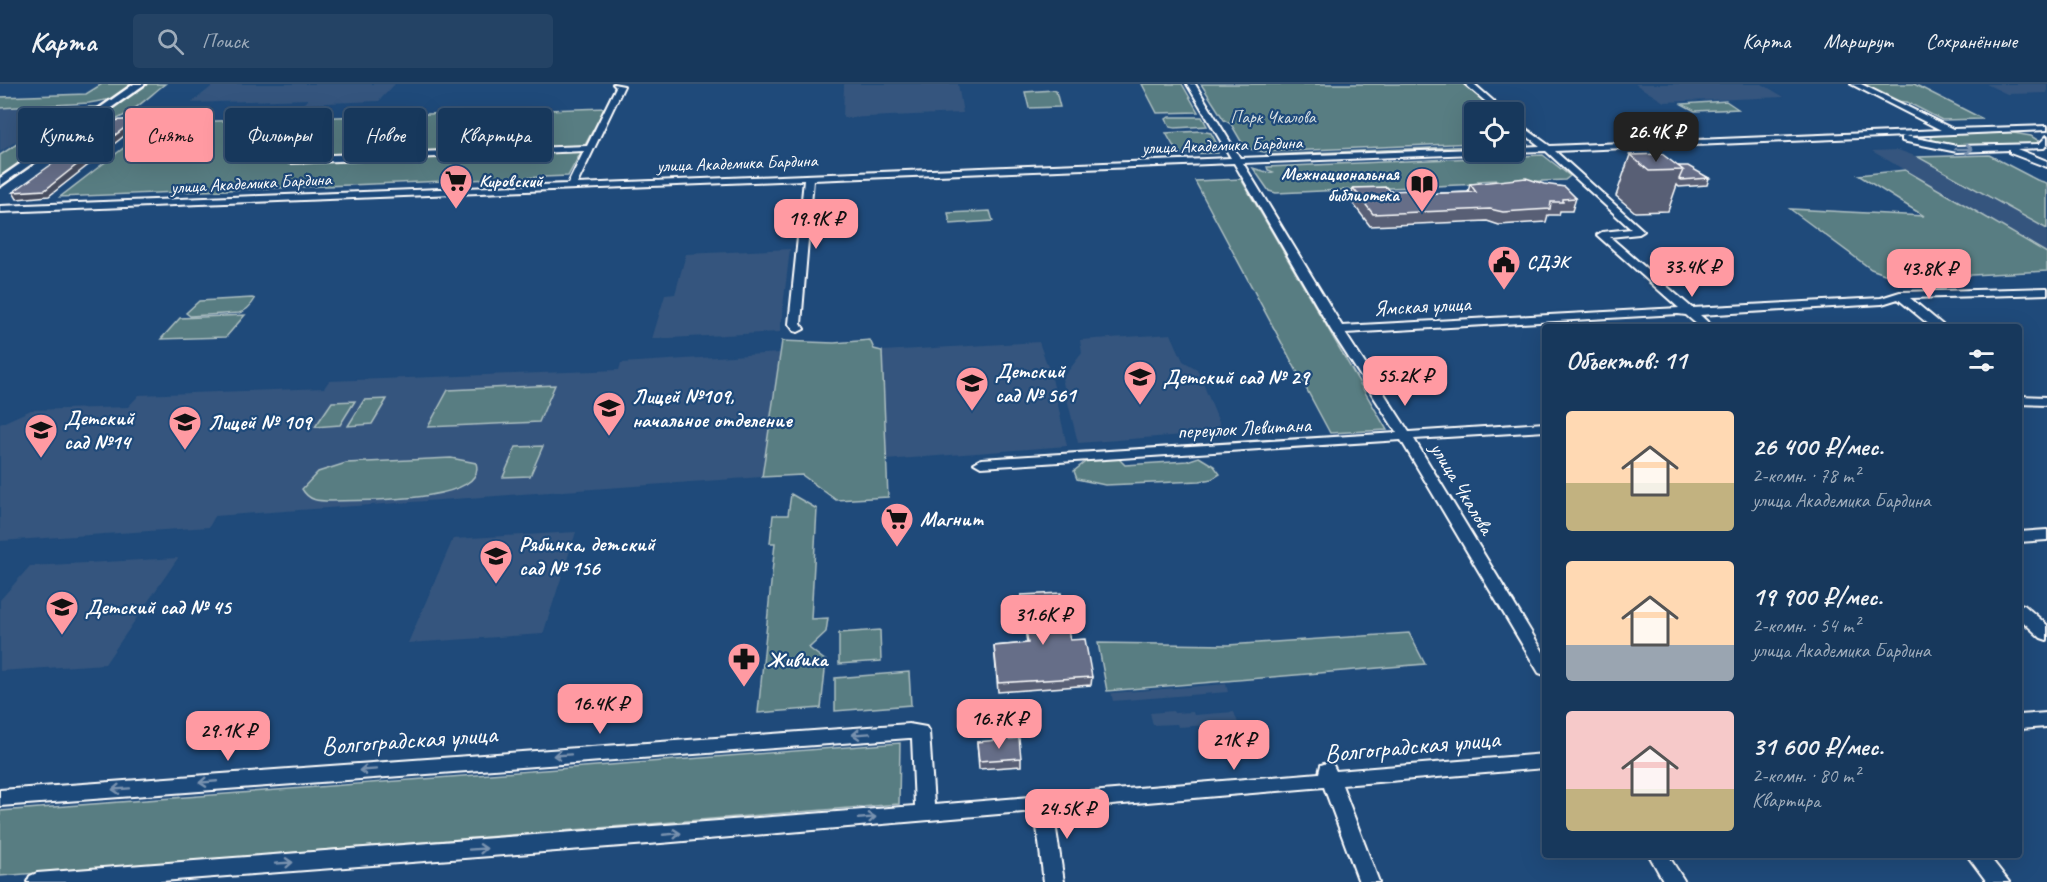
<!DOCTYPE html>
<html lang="ru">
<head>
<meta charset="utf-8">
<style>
  :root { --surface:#17385c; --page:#244365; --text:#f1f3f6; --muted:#9eacbb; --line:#365272; --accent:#ff9aa2 }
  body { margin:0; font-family:Caveat,sans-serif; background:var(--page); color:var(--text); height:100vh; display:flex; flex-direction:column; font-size:22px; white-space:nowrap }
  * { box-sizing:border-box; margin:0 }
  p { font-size:20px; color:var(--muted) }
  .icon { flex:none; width:33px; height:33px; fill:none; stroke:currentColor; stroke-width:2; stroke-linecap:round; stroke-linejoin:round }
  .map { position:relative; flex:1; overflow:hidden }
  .sheet { position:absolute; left:1542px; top:240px; width:480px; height:534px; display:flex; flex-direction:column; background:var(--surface); border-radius:6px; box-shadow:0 6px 24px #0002,0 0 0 2px var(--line) }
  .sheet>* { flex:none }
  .banner { position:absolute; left:18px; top:24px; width:570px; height:54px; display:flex; gap:12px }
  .fabs { position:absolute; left:1464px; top:18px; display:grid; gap:12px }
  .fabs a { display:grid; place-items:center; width:60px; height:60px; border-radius:6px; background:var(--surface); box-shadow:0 6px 24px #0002,0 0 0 2px var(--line); font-size:30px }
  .price { position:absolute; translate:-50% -51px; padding:0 14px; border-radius:12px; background:var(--accent); color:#111; font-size:20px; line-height:39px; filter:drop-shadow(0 2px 3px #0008) }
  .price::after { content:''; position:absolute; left:50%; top:36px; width:18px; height:14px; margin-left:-9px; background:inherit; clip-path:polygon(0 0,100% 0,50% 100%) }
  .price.on { background:#222; color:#fff }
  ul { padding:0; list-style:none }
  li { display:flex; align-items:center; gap:18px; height:150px; padding:0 24px }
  li span { display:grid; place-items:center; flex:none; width:168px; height:120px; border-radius:6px; color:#555 }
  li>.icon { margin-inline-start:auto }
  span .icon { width:72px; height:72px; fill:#fffc; stroke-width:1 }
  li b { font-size:26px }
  h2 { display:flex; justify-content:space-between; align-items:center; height:72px; padding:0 24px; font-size:26px }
  .pill { padding:0 21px; border-radius:6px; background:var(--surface); box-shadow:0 6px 24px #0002,0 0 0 2px var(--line); font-size:21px; line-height:54px }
  .pill.on { background:var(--accent); color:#111 }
  header { display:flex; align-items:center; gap:36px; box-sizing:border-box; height:84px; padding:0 30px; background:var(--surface); border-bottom:2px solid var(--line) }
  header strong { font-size:28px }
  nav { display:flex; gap:33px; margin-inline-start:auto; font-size:21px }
  .search { width:420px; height:54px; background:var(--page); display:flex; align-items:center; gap:15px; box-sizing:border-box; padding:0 21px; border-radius:6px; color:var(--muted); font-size:22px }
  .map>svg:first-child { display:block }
  .built { fill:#34557e }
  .green { fill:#597d82; stroke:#acbec0; stroke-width:1.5 }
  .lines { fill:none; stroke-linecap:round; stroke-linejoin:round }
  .minor-casing { stroke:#fff; stroke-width:4 }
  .major-casing { stroke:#fff; stroke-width:5 }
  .minor { fill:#1f4a7a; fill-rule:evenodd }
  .major { fill:#1f4a7a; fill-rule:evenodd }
  .wall { fill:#585f75; stroke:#fff; stroke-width:1.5 }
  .shaded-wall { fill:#474d5f; stroke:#fff; stroke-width:1.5 }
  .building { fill:#666e88; stroke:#fff; stroke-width:1.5 }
  .oneway { stroke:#7992af }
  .labels { text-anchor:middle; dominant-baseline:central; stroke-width:4.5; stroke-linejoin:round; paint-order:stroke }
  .far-park-label { font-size:18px; fill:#d6dee0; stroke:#1f4a7a }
  .far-street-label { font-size:18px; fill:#fff; stroke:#1f4a7a }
  .far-poi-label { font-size:18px; font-weight:bold; fill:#fff; stroke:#1f4a7a; text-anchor:start }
  .street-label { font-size:21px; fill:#fff; stroke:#1f4a7a }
  .poi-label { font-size:21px; font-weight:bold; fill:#fff; stroke:#1f4a7a; text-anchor:start }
  .near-street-label { font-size:26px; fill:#fff; stroke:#1f4a7a }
</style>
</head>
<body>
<header>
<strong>Карта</strong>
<div class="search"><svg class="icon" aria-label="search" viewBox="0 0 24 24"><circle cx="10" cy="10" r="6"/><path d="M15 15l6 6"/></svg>Поиск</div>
<nav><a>Карта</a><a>Маршрут</a><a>Сохранённые</a></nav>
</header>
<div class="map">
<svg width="2047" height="798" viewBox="0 0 2047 798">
  <rect width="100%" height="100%" fill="#1f4a7a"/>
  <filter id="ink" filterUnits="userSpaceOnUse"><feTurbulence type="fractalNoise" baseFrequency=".0167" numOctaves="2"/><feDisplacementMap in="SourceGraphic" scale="12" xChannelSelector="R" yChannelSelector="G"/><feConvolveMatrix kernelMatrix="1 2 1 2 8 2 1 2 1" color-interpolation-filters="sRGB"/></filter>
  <g filter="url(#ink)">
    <path class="built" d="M215,0H395L379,17L303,20L308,15L191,19Z
      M844,0H958L963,29L843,34Z
      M1635,0H1762L1784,13L1664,18Z
      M1986,0H2047V9L2007,10Z
      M69,22L0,68V24Z
      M1898,66L1918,73L2047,145V169L1872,67Z
      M790,165L780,248L652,255L665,211L675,210L686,170Z
      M1171,250L1183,277L1197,285L1223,348L1078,359L1062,295L1082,269L1080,256Z
      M1039,258L1052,294L1067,362L886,376L882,267Z
      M780,269L762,393L215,432L209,443L0,457V340L31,326L128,323L139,311L324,304L329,297L619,286L621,279Z
      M576,448L543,550L408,559L453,455Z
      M178,474L105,580L0,587V516L30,482Z
      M1226,600L1228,608L1113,617L1111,609Z
      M1173,627L1174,629L1193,628L1194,631L1234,628L1238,639L1178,643L1177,640L1153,641L1150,629Z"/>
    <path class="green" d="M102,0H133L111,15L89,19L0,24V13L86,10Z
      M147,0H165C147,13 118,46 93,37Z
      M1142,0H1182L1198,28L1157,29Z
      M1201,0H1464L1497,28H1474V59L1264,68L1245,64L1231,40L1224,36Z
      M1862,0H1914L1983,35L1942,36L1907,18L1893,17Z
      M1053,6L1056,7L1060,23L1029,24L1025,8Z
      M1726,17L1738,25L1695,27L1682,20Z
      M88,23H98L0,94V71L66,28Z
      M605,24L568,92L60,113L156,39Z
      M1169,33H1202L1207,42L1175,44L1170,43L1166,35Z
      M1201,47L1211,49L1219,64L1216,65L1218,69L1178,70L1166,49Z
      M2002,47L2031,52L2039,57L2033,61C2010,62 1945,70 1931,54L1936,50Z
      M1474,62V64L1265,71Z
      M1543,71L1570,92L1565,96L1500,99L1497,96L1478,97L1480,100L1276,109L1269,107L1253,84L1270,89L1273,88L1268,86L1267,83Z
      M1989,71L2037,96L2047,99V145L1918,73Z
      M1905,86L2047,169V187L1898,195L1871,185L1790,125L1924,132L1858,91Z
      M1241,95L1387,346L1330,349L1195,97Z
      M990,127L993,137L950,140L948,129Z
      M252,214L255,215C251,222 246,227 239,229L190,232L186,229L199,217Z
      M245,231L226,253L161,255L180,234Z
      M870,256L874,265L882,267L888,413L836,416L802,391L762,393L782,257L834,259Z
      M555,301L539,338L428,343L448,306Z
      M387,315L372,340L348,342L364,316Z
      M355,317L340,341L315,343L332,318Z
      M543,362L530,392L503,393L516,363Z
      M1199,373L1214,382L1220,390L1212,395L1200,397L1105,401L1077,395L1074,387L1089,375L1118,374L1125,381L1187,377Z
      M451,374L476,379C489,420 354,416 331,417C318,417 309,417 302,405L318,388L346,379Z
      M791,410L817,425L811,535L828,534L826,548L809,564L826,577L821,624L758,629L775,459H770L773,431H788Z
      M880,546L881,577L839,580V549Z
      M1409,549L1425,580L1107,607L1098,559L1228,561Z
      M909,588L911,621L835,627V594Z
      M900,659L899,720L0,792V727Z"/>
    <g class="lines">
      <g class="minor-casing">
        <path id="minor" d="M613,0L624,2L577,100L1231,74L1187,0H1195L1240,74L1474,65V68H1478L1474,70L1243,79L1342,242L1679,224L1597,151L1602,148L1631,145L1546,67L1511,68H1514V63L1540,62L1514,42V36L1550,62L1941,46L1851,0H1861L1953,45L2047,42V46L1555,67L1644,147L1639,150L1610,153L1692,224L1881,214L1900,208L2047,204V210L1910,214L1945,243H1932L1898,215L1882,220L1700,231L1713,243H1700L1686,231L1678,230L1345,249L1409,348L1545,339V347L1414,355L1545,571V591L1539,589L1401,356L981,383L974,379L981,375L1397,349L1331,246L1234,79L813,96L801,240L804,245L798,248L794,247L789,240L804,96L0,128V122L568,100L584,67L289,79L285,76L293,70L303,72L587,62L616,3Z
          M1465,0H1474L1506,28H1498Z
          M1905,52L1957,62L2039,60L2047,52V60L2044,64L2017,65L2047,77V83L2010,69V66L1957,68L1902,57V53Z
          M2019,312L2047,313V321L2019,320Z
          M2047,446V456L2019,458V448Z
          M2019,520L2024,521L2047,541V556L2041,554L2019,534Z
          M2047,629V643L2019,645V631Z
          M909,640L926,643L929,648L934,721L1319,689L1321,681L1327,679L1333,681L1336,687L1545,670V684L1342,701L1379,798H1359L1324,703L1053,726L1064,798H1044L1035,727L661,759L149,798H27L30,792L37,789L915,722L912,654H909L0,722V706Z
          M1649,771H1668L1685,798H1664Z
          M1967,771H1988L2009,798H1987Z"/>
      </g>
      <g class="major-casing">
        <path id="major" d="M134,0H145L0,102V94Z"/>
      </g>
      <use href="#minor" class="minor"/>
      <use href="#major" class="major"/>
    </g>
    <path class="wall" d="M1630,71L1678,82L1709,94L1707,101L1679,103L1677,101L1668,127L1635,128L1616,112Z
      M1470,100L1576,114L1572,127H1560L1559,131H1548L1546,138L1499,141L1487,137L1370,142L1351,117L1353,104L1417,110L1468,108Z
      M1021,511L1070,556L1092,593L1091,601L998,608L994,562L1027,559L1021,519Z
      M977,658L1021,674V682L979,685Z"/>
    <path class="shaded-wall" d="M136,35L138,41L104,68L106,71L91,79L49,112L17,115L13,108L88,72Z"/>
    <path class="building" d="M136,35L101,62L103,65L88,72L45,106L13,108L59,75L58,72L62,68L77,61L110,37Z
      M1662,70L1683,86L1649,87L1630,71Z
      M1678,82H1688L1709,94L1682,96L1679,95L1683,86Z
      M1526,94L1544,100L1565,103L1576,114L1563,115V118H1551L1550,125L1503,128L1490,125L1373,130L1353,104L1387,103L1390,107L1414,106L1417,110L1476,108L1470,100Z
      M1061,509L1070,556L1085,555L1092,593L998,599L994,562L1028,559L1021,511Z
      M1019,654L1021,674L979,677L977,658Z"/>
    <defs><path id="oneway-shaft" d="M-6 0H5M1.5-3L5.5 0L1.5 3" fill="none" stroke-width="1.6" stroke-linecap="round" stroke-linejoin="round" transform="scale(1.5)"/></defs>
    <g class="oneway">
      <use href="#oneway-shaft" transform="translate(1964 65)"/>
      <use href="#oneway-shaft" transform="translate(861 650) rotate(176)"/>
      <use href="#oneway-shaft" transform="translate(562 671) rotate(176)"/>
      <use href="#oneway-shaft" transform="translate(368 686) rotate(176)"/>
      <use href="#oneway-shaft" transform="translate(208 698) rotate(175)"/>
      <use href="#oneway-shaft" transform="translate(121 705) rotate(176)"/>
      <use href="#oneway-shaft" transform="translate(867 734) rotate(-5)"/>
      <use href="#oneway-shaft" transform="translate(672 750) rotate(-5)"/>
      <use href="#oneway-shaft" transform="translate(478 765) rotate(-4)"/>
      <use href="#oneway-shaft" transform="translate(284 779) rotate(-4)"/>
    </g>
  </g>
  <defs>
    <g id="supermarket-pin" transform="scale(1.725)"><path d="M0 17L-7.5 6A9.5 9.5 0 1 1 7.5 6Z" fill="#ff9aa2" stroke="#1f4a7a"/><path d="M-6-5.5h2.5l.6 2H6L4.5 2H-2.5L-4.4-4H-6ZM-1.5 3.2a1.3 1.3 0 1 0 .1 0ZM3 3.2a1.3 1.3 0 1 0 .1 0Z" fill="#111"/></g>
    <g id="library-pin" transform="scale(1.725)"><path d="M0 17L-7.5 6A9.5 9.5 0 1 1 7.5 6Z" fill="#ff9aa2" stroke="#1f4a7a"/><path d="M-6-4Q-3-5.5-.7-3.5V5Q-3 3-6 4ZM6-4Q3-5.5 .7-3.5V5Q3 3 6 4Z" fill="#111"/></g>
    <g id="civic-pin" transform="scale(1.725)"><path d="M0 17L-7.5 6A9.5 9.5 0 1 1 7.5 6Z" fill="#ff9aa2" stroke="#1f4a7a"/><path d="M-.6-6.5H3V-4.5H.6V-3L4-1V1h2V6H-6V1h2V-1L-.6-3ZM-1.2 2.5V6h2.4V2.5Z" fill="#111"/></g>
    <g id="school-pin" transform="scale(1.725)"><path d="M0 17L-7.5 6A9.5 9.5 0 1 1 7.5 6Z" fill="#ff9aa2" stroke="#1f4a7a"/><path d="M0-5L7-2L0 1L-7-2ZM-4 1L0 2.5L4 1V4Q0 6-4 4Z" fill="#111"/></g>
    <g id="pharmacy-pin" transform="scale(1.725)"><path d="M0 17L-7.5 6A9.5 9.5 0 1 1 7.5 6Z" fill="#ff9aa2" stroke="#1f4a7a"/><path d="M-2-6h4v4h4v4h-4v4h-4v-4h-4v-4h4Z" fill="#111"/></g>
  </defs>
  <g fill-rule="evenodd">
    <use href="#supermarket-pin" x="456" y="97"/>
    <use href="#library-pin" x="1422" y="100"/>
    <use href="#civic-pin" x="1504" y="178"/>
    <use href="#school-pin" x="1140" y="293"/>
    <use href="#school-pin" x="972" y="299"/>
    <use href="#school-pin" x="609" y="324"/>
    <use href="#school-pin" x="185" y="338"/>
    <use href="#school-pin" x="41" y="346"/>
    <use href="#supermarket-pin" x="897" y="435"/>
    <use href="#school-pin" x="496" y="472"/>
    <use href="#school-pin" x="62" y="523"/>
    <use href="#pharmacy-pin" x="744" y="575"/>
  </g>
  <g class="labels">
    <g class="far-park-label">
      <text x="1273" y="33">Парк Чкалова</text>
    </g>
    <g class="far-street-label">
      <text transform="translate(1222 61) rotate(-2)">улица Академика Бардина</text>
      <text transform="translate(737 79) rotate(-2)">улица Академика Бардина</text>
      <text transform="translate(251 99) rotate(-3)">улица Академика Бардина</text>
    </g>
    <g class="far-poi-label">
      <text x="1399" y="90" text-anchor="end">Межнациональная<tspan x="1399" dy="21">библиотека</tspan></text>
      <text x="479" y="97">Кировский</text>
      <text x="1527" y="178">СДЭК</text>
    </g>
    <g class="street-label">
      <text transform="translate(1422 222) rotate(-3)">Ямская улица</text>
      <text transform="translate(1244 344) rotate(-3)">переулок Левитана</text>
      <text transform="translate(1462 404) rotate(59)">улица Чкалова</text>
    </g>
    <g class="poi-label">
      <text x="995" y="287">Детский<tspan x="995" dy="24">сад № 561</tspan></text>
      <text x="1163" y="293">Детский сад № 29</text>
      <text x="632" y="312">Лицей №109,<tspan x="632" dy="24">начальное отделение</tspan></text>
      <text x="64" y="334">Детский<tspan x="64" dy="24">сад №14</tspan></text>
      <text x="208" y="338">Лицей № 109</text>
      <text x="920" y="435">Магнит</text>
      <text x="519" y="460">Рябинка, детский<tspan x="519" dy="24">сад № 156</tspan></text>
      <text x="85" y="523">Детский сад № 45</text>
      <text x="767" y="575">Живика</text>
    </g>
    <g class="near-street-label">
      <text transform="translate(409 656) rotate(-4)">Волгоградская улица</text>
      <text transform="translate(1412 662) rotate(-5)">Волгоградская улица</text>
    </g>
  </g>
</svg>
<div class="fabs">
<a><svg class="icon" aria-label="locate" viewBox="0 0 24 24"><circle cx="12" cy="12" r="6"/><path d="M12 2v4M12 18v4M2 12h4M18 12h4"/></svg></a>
</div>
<b class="price on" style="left:1656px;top:79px">26.4K ₽</b>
<b class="price" style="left:816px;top:166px">19.9K ₽</b>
<b class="price" style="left:1692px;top:214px">33.4K ₽</b>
<b class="price" style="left:1929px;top:216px">43.8K ₽</b>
<b class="price" style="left:1405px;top:323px">55.2K ₽</b>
<b class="price" style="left:1043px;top:562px">31.6K ₽</b>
<b class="price" style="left:600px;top:651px">16.4K ₽</b>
<b class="price" style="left:999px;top:666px">16.7K ₽</b>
<b class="price" style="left:228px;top:678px">29.1K ₽</b>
<b class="price" style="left:1234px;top:687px">21K ₽</b>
<b class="price" style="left:1067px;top:756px">24.5K ₽</b>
<div class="banner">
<a class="pill">Купить</a>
<a class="pill on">Снять</a>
<a class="pill">Фильтры</a>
<a class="pill">Новое</a>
<a class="pill">Квартира</a>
</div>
<section class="sheet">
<h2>Объектов: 11<svg class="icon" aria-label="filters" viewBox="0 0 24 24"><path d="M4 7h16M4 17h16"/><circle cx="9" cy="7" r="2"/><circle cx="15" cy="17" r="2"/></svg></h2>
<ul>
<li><span style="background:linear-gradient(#ffd9b3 60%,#c2b280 0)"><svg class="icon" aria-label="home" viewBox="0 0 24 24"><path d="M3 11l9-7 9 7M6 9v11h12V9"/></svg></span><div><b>26 400 ₽/мес.</b><p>2-комн. · 78 m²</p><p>улица Академика Бардина</p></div></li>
<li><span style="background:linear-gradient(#ffd9b3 70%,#9aa5b1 0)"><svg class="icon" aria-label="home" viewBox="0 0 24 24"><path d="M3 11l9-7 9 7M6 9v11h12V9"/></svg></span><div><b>19 900 ₽/мес.</b><p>2-комн. · 54 m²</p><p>улица Академика Бардина</p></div></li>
<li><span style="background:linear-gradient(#f6c9c9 65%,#c2b280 0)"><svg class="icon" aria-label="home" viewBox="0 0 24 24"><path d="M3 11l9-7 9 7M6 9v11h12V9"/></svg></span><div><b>31 600 ₽/мес.</b><p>2-комн. · 80 m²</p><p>Квартира</p></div></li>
</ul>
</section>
</div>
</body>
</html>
